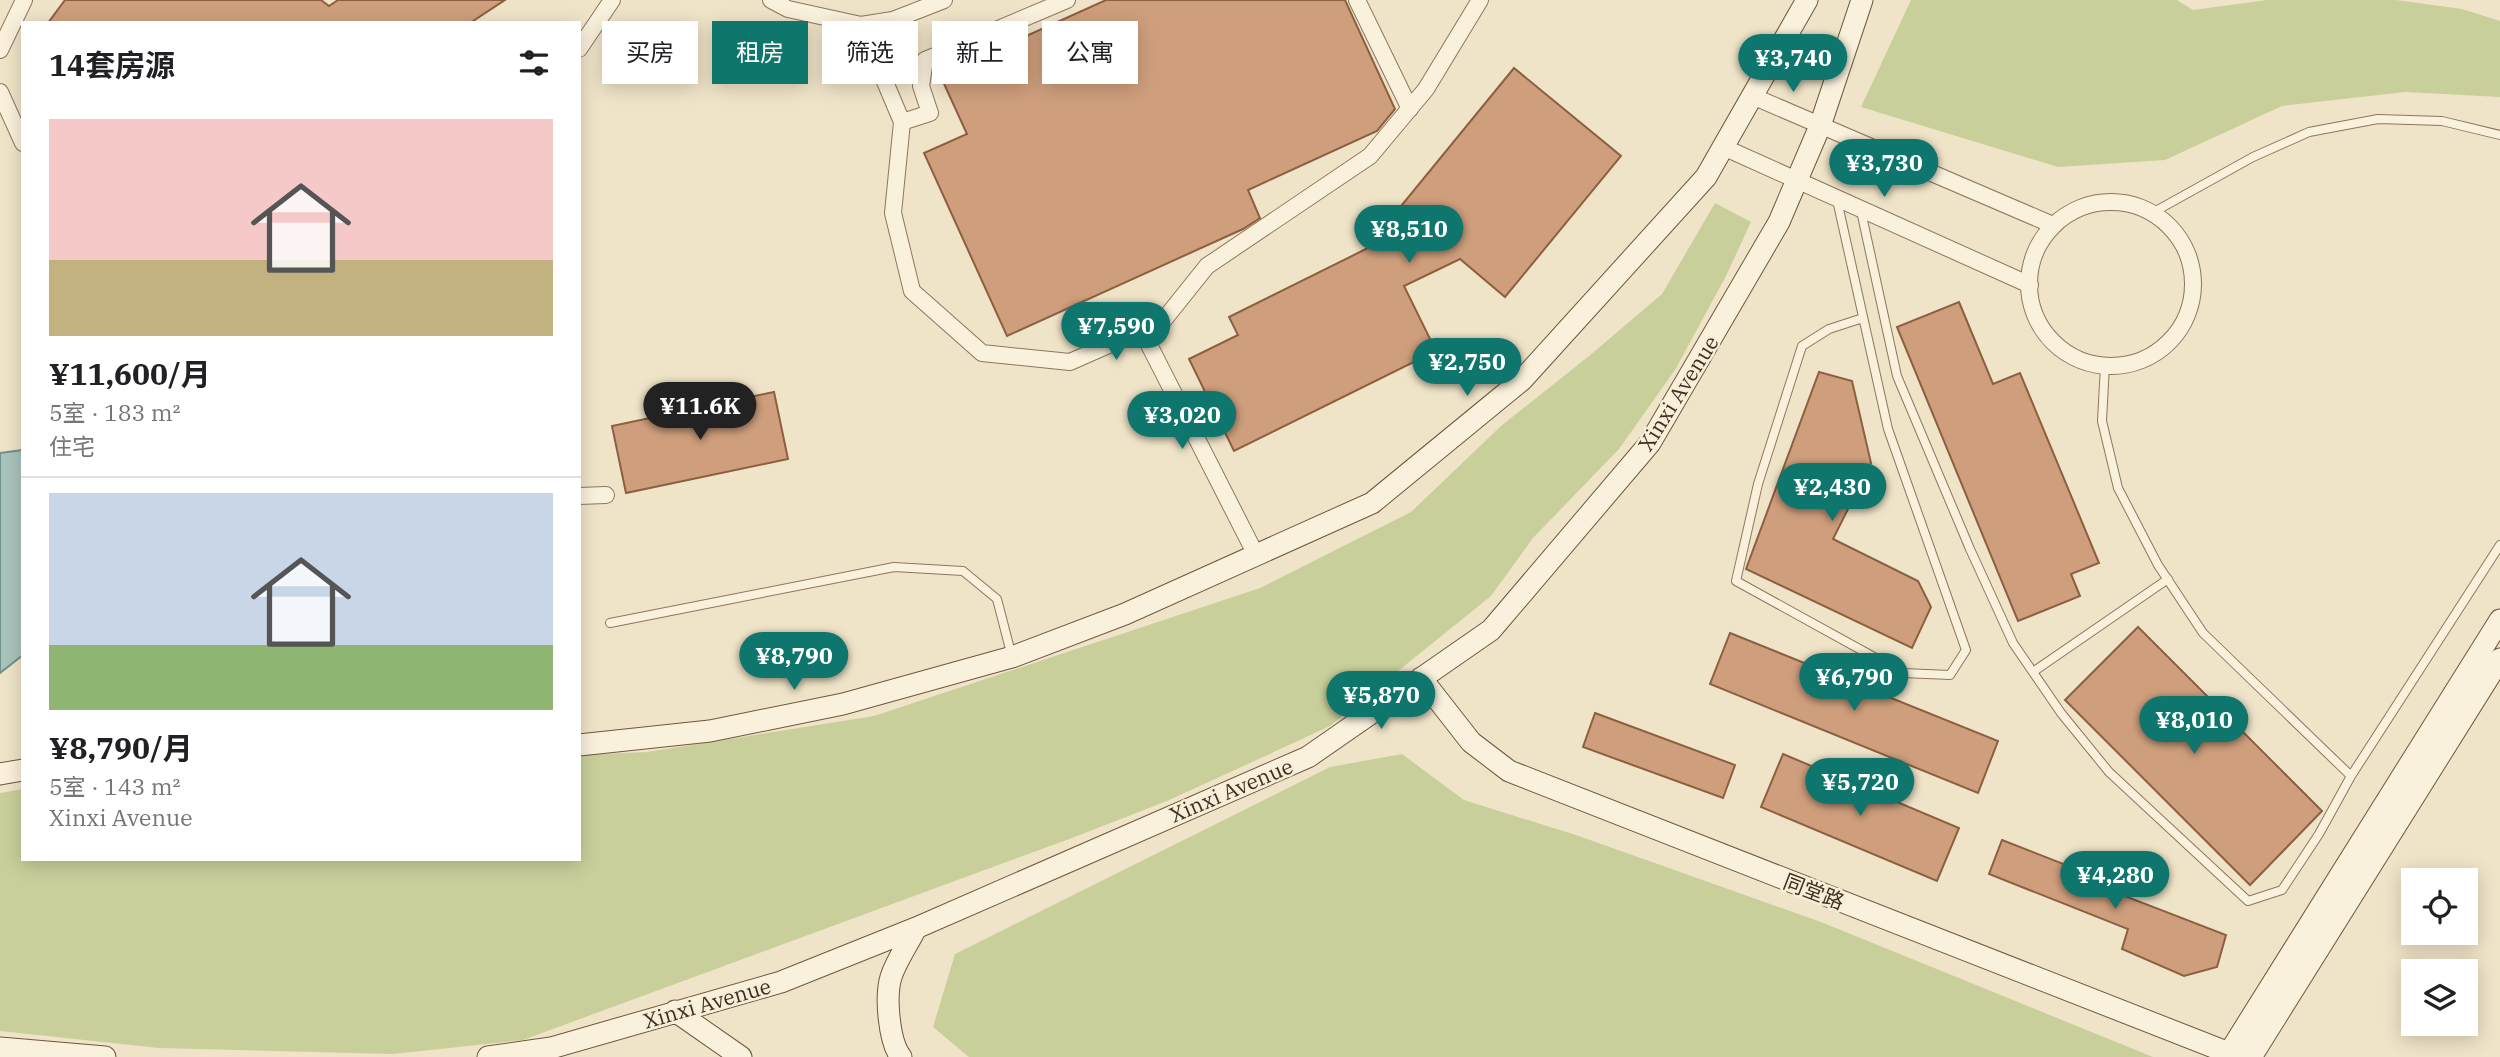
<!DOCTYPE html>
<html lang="zh">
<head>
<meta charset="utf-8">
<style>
  :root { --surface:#fff; --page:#f2f2f2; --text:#202124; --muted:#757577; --line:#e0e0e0; --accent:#0f766e }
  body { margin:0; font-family:"IBM Plex Serif","Noto Sans SC",serif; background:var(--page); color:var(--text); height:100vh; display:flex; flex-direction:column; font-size:26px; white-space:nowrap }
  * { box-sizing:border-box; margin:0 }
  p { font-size:23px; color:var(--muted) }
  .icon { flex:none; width:38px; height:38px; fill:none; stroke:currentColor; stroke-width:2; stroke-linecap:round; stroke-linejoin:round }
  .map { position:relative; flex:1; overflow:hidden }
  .sheet { position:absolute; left:21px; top:21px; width:560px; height:840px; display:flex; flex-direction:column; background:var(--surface); border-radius:0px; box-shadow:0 4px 18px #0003 }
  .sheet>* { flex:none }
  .guide { position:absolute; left:602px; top:21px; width:665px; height:63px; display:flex; gap:14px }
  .fabs { position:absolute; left:2401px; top:868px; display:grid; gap:14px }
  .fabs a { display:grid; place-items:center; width:77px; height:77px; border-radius:0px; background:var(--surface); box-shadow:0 4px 18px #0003; font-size:35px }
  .price { position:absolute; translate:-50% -60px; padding:0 16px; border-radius:24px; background:var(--accent); color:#fff; font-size:23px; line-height:46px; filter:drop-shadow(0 2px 4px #0008) }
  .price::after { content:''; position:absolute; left:50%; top:42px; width:21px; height:16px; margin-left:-10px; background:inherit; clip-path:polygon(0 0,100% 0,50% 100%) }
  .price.active { background:#222; color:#fff }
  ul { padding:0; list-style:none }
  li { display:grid; align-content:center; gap:14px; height:371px; padding:0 28px }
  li+li { border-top:2px solid var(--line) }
  li span { display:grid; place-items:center; height:217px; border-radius:0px; color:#555 }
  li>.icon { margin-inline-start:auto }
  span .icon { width:126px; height:126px; fill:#fffc; stroke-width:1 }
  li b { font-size:30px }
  h2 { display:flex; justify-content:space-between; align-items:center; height:84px; padding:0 28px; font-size:30px }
  .tag { padding:0 24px; border-radius:0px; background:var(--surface); box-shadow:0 4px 18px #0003; font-size:24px; line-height:63px }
  .tag.active { background:var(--accent); color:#fff }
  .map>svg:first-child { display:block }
  .green { fill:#c9cf9b }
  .water { fill:#a9c4bc; stroke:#6f938a; stroke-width:2 }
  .building { fill:#cf9f7d; stroke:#8d5f41; stroke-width:2 }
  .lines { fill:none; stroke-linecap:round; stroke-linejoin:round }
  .lane-casing { stroke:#8d765c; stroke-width:10 }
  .street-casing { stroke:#8d765c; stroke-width:18 }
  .secondary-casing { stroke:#6f573f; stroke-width:23 }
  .lane { stroke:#faf1dc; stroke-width:8 }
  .street { stroke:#faf1dc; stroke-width:16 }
  .secondary { stroke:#faf1dc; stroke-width:21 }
  .labels { text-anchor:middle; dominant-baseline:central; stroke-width:5; stroke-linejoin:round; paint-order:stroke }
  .street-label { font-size:21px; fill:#3d2e20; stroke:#f7eed8 }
</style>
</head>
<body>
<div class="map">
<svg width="2500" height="1057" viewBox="0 0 2500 1057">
  <rect width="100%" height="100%" fill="#f0e4c8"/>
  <path class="green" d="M1911,0H2177L2193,10L2267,0H2396L2462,9L2500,21V97L2405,92L2282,106L2165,160L2058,167L1861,107Z
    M1715,203L1751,222L1726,276L1675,370L1619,449L1533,538L1491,596L1330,726L1261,758L1167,801L1072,838L523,1040L393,1054L159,1048L0,1031V793L23,789V859H579V755L647,752L874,716L1260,588L1411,512L1501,426L1589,356L1662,294Z
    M1402,754L1464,800L1576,835L1821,922L2153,1057H969L933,1027L955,954L1330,767Z"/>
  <path class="water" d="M23,450V655L0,673V453Z"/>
  <path class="building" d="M65,0H321L329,6L338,0H505L470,23H48Z
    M1106,0H1345L1395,109L1377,131L1248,190L1260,218L1243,229L1007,336L924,153L967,134L940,75Z
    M1514,68L1621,156L1505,297L1460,259L1404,286L1436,351L1234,451L1189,359L1238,335L1229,317L1366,249Z
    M1959,302L1993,384L2020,373L2099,563L2071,574L2080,596L2018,621L1897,327Z
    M1819,372L1852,381L1871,463L1833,539L1918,581L1931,607L1912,648L1746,569Z
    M774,392L788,459L626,493L612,426Z
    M2138,627L2322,811L2250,885L2065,700Z
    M1730,633L1998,741L1978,793L1710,684Z
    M1595,713L1735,765L1723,798L1583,747Z
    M1783,754L1959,828L1937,881L1761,807Z
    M2002,840L2125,888L2122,895L2226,935L2217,967L2184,976L2122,949L2128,929L1989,874Z"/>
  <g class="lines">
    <g class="lane-casing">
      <path id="lane" d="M1837,200L1888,429L1966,650L1950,675L1903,673L1736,581L1758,484L1802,346L1829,329L1863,318
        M1861,211L1897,376L1970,549L2013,643L2061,713L2109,772L2248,901L2282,890L2319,834L2351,776L2203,633L2158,565L2118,488L2102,421L2105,365
        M2152,213L2253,157L2309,132L2378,119L2442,121L2500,135
        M610,623L894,567L963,571L997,599L1012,657
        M2033,672L2168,579
        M2351,776L2500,545"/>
    </g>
    <g class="street-casing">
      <path id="street" d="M771,0L788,9L861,25L893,20L944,0
        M1357,0L1410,109
        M861,25L902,122L893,213L912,291L982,353L1070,362L1163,321L1207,266L1370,156L1426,89L1480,0
        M579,49L612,0
        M0,50L24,0
        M0,92L23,143
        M1752,96L2053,225
        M902,122L930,113L921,86L925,60L1067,0
        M1723,147L2030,285
        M2029 284a82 82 0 1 1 164 0a82 82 0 1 1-164 0Z
        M1142,331L1256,555
        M579,496L606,495"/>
    </g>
    <g class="secondary-casing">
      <path id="secondary" d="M1421,678L1471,742L1509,771L2239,1057
        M579,745L710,731L843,704L1012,657L1125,614L1372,503L1522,380L1706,177L1807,0
        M0,774L23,770
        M675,1011L741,1057
        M0,1048L105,1057
        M2229,1053L2500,620
        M488,1057L551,1048L781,982L916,928L1308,757L1491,630L1650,443L1779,222L1820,126L1862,0
        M901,1057C889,1042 885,997 891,977C896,961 908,944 916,928
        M2251,1057L2500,659"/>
    </g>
    <use href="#lane" class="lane"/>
    <use href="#street" class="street"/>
    <use href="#secondary" class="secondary"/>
  </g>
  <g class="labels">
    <g class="street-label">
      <text transform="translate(1678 393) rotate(-58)">Xinxi Avenue</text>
      <text transform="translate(1231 790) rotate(-23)">Xinxi Avenue</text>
      <text transform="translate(1814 891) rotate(21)">同堂路</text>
      <text transform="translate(707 1003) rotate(-16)">Xinxi Avenue</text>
    </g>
  </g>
</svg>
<div class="fabs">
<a><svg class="icon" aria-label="locate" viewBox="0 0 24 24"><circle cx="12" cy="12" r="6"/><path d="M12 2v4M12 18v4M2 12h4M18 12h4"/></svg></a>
<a><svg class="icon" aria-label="layers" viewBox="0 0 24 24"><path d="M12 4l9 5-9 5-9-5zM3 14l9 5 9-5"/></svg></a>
</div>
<b class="price" style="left:1793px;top:94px">¥3,740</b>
<b class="price" style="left:1884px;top:199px">¥3,730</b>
<b class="price" style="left:1409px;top:265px">¥8,510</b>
<b class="price" style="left:1116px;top:362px">¥7,590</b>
<b class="price" style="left:1467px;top:398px">¥2,750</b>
<b class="price active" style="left:700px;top:442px">¥11.6K</b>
<b class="price" style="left:1182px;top:451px">¥3,020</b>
<b class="price" style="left:1832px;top:523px">¥2,430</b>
<b class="price" style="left:794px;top:692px">¥8,790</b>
<b class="price" style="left:1854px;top:713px">¥6,790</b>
<b class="price" style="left:1381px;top:731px">¥5,870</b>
<b class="price" style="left:2194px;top:756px">¥8,010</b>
<b class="price" style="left:1860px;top:818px">¥5,720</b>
<b class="price" style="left:2115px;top:911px">¥4,280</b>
<div class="guide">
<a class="tag">买房</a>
<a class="tag active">租房</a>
<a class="tag">筛选</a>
<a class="tag">新上</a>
<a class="tag">公寓</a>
</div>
<section class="sheet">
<h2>14套房源<svg class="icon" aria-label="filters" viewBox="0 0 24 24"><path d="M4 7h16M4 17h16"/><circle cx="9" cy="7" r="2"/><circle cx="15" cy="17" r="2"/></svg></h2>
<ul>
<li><span style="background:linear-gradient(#f6c9c9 65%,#c2b280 0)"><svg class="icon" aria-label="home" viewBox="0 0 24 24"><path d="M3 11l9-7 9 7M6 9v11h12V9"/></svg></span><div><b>¥11,600/月</b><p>5室 · 183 m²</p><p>住宅</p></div></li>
<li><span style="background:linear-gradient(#c9d6e8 70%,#8fb573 0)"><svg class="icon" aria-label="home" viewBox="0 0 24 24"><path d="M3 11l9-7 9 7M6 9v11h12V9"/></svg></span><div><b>¥8,790/月</b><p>5室 · 143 m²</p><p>Xinxi Avenue</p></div></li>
</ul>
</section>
</div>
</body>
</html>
